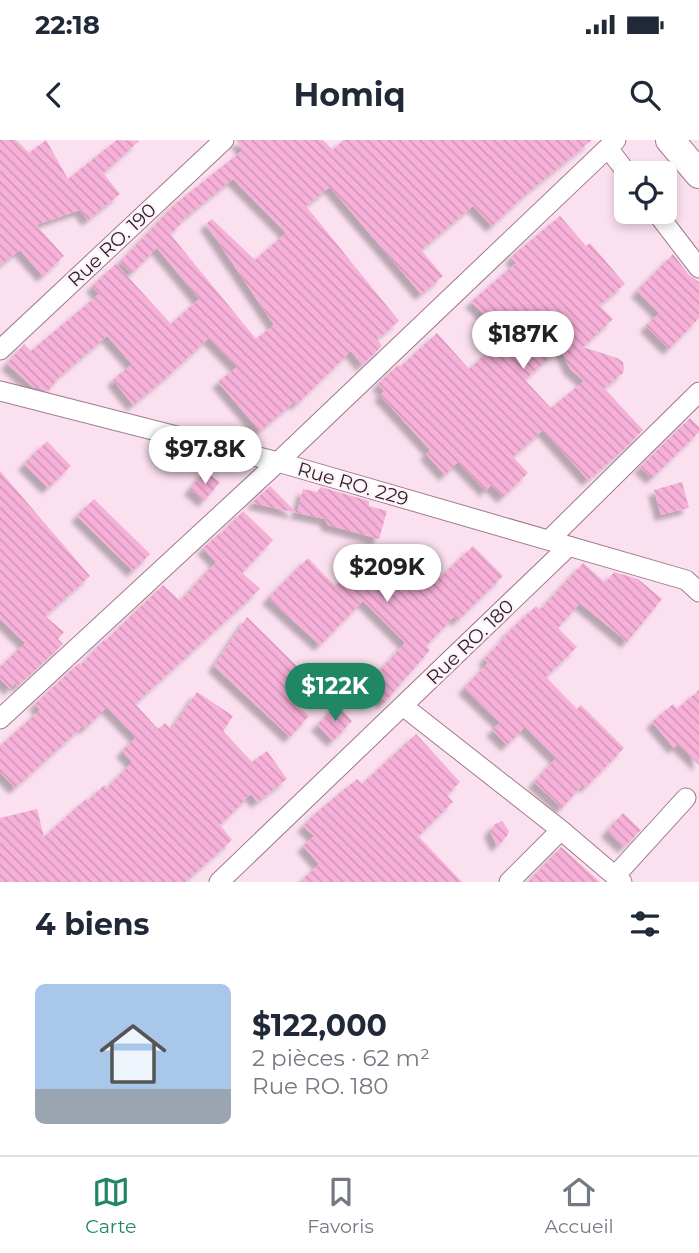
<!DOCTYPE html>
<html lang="fr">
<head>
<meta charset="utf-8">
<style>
  :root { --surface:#fff; --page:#f2f2f3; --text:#1f2937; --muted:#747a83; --line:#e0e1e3; --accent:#1f8863 }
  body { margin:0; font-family:Montserrat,sans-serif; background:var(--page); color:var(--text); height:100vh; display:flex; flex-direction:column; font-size:26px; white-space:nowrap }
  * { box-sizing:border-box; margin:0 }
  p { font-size:23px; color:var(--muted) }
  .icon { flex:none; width:38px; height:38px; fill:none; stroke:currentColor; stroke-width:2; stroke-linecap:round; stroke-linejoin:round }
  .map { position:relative; height:742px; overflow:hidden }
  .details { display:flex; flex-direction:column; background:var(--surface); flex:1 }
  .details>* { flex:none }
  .fabs { position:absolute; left:614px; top:21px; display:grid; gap:14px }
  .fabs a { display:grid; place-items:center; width:63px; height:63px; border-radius:10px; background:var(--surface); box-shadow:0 4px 10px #0003; font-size:35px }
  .price { position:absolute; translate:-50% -60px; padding:0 16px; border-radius:24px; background:#fff; color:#222; font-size:23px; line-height:46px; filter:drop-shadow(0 2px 4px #0008) }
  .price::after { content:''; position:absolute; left:50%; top:42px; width:21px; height:16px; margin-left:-10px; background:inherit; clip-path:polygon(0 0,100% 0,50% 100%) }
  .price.selected { background:var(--accent); color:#fff }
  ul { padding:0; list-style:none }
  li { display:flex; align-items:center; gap:21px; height:175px; padding:0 35px }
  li+li { border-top:2px solid var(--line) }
  li span { display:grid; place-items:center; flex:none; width:196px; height:140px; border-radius:10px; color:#555 }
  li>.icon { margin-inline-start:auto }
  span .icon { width:84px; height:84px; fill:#fffc; stroke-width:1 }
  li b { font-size:30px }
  h2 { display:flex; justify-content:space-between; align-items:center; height:84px; padding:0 35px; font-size:30px }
  .status { display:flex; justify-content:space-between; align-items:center; height:49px; padding:0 35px; background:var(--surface); direction:ltr }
  .status svg { height:19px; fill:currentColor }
  header { display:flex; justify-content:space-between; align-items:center; height:91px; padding:0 35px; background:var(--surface); font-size:32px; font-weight:700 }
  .menu { display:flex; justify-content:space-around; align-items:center; height:98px; border-top:2px solid var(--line); background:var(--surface); font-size:19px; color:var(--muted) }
  .menu a { display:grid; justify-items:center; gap:4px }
  .menu .selected { color:var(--accent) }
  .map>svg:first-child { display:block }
  .building { fill:url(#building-back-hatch); fill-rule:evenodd; filter:url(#shadow) }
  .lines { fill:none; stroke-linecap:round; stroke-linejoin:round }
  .minor-casing { stroke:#9f788d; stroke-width:21 }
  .secondary-casing { stroke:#9f788d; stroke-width:30 }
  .minor { stroke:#fff; stroke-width:19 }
  .secondary { stroke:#fff; stroke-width:28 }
  .labels { text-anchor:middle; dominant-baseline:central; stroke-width:5; stroke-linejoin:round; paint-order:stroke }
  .street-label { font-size:19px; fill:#2f1f28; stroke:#fdf3f8 }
</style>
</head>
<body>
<div class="status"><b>22:18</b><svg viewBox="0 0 49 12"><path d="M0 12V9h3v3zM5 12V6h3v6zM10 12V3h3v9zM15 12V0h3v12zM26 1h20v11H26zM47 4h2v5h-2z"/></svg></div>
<header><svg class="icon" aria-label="back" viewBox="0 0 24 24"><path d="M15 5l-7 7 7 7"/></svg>Homiq<svg class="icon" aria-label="search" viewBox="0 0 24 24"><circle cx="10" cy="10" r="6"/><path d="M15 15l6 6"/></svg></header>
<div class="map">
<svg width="699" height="742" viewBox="0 0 699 742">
  <defs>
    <pattern id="building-back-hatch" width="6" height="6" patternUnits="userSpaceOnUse" patternTransform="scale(1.75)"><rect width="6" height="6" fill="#f7b0d8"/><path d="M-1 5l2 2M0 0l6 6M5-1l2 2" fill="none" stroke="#d497b9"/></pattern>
    <filter id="shadow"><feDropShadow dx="-6" dy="6" stdDeviation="2" flood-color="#0004"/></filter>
  </defs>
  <rect width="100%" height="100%" fill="#fbe0ef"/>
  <path class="building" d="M0,0H16L29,13L46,0L68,39L117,0L139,1L103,33L120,54L88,80L80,70L36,85L64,116L43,136L20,110L0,125Z
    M236,0H323L333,10L343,0H592L527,53L492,86L473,66L421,110L443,136L421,154L330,47L306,66L399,181L377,199L382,206L362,225L351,211L297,264L294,262L260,291L218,242L237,227L209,198L170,234L133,265L113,240L132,224L107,196L61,235L48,251L33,247L7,224L24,204L31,211L99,154L92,146L116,124L171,184L199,159L157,108L132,133L120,122L175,64L243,10ZM233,39L286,93L255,120L212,79L206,84L274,185L256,199L170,94L182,83L181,81Z
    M560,76L586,106L590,103L625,144L599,165L613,179L583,207L617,218L623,222L624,229L623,233L604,248L643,290L623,310L588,340L543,290L513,317L528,333L503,357L491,345L486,351L458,322L445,335L426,314L430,310L380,255L384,251L378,244L398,225L400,227L437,193L469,229L499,202L479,180L485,175L471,162L516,123L511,117ZM560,207L570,229L584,241L551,268L525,240Z
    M673,114L689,135L699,142V178L669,209L646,186L659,173L637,151Z
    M690,278L699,287V292L652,338L640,327Z
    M47,301L71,326L48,348L24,324Z
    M0,331L90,436L45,476L64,492L58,499L63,504L18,546L16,543L10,549L0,539V527L25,503L0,479Z
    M205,331L220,342L204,361L190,349Z
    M682,342L689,368L661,375L654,350Z
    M270,346L297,373L252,363Z
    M321,347L369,361V366L387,371L379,399L328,385L325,379L297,373L303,349L317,352Z
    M94,359L150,414L133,431L77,376Z
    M243,371L273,400L242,433L260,449L135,564L158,589L165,583L171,590L197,552L233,576L223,591L252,622L267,611L287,639L257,662L251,654L220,685L232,700L185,742H0V678L37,669L44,697L86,659L88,661L104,645L107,648L132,622L122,611L136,597L107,567L86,588L83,586L15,648L0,632V606L40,570L35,564L79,523L81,525L104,500L105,501L163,445L180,461L216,422L203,408L221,392L222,393Z
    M383,405L401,423L406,419L432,445L473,406L503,436L458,480L454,477L426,506L430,510L384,563L366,546L405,503L363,461L320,505L268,458L308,418L335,446Z
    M583,423L606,443L614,432L638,439L662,459L627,502L580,463L558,488L577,507L546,537L577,569L581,565L624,608L586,647L583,644L562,668L534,642L556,618L525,587L507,605L492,590L500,583L464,548L488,523L484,519L507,495L506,494L536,466L540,470Z
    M247,477L307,536L288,557L309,576L290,597L214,526Z
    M699,550V625L678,604L674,608L652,582L673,564L677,569Z
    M337,565L352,581L333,601L317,585Z
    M416,594L460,642L447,655L453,662L418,696L462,742H300L319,724L303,706L314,696L303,686L317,672L357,639L362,644Z
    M623,673L641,690L624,707L607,691Z
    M502,681L509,691L507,696L497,706L490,691L495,684Z
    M561,707L600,742H528Z"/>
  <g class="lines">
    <g class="minor-casing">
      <path id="minor" d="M608,8L627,33
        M656,72L699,128
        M0,210L224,0
        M0,251L278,322L686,440L699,452
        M549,400L699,252
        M403,566L561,690L622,742
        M0,579L278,322L616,0
        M615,736L686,658
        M219,742L569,406
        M509,742L561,690"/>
    </g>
    <g class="secondary-casing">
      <path id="secondary" d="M670,0L699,34"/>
    </g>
    <use href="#minor" class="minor"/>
    <use href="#secondary" class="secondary"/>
  </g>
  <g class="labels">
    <g class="street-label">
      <text transform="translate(112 105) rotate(-43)">Rue RO. 190</text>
      <text transform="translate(353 344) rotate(16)">Rue RO. 229</text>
      <text transform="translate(470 502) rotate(-44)">Rue RO. 180</text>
    </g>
  </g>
</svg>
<div class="fabs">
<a><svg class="icon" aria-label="locate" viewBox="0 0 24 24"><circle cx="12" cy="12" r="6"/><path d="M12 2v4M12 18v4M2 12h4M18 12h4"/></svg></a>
</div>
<b class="price" style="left:523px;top:231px">$187K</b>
<b class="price" style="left:205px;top:346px">$97.8K</b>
<b class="price" style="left:387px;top:464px">$209K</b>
<b class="price selected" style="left:335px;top:583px">$122K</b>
</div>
<section class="details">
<h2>4 biens<svg class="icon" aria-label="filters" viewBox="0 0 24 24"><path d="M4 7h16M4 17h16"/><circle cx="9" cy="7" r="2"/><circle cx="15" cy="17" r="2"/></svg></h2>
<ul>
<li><span style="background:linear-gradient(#a9c7e8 75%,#9aa5b1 0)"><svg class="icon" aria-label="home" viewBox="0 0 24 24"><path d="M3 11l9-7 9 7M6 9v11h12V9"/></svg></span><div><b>$122,000</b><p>2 pièces · 62 m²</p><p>Rue RO. 180</p></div></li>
</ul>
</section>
<nav class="menu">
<a class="selected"><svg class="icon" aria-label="map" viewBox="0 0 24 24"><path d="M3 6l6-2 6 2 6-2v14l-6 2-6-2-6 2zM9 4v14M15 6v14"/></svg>Carte</a>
<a><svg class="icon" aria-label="saved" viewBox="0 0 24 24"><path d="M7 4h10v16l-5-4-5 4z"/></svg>Favoris</a>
<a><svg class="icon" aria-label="home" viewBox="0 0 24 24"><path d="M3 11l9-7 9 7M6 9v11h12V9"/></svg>Accueil</a>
</nav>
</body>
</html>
